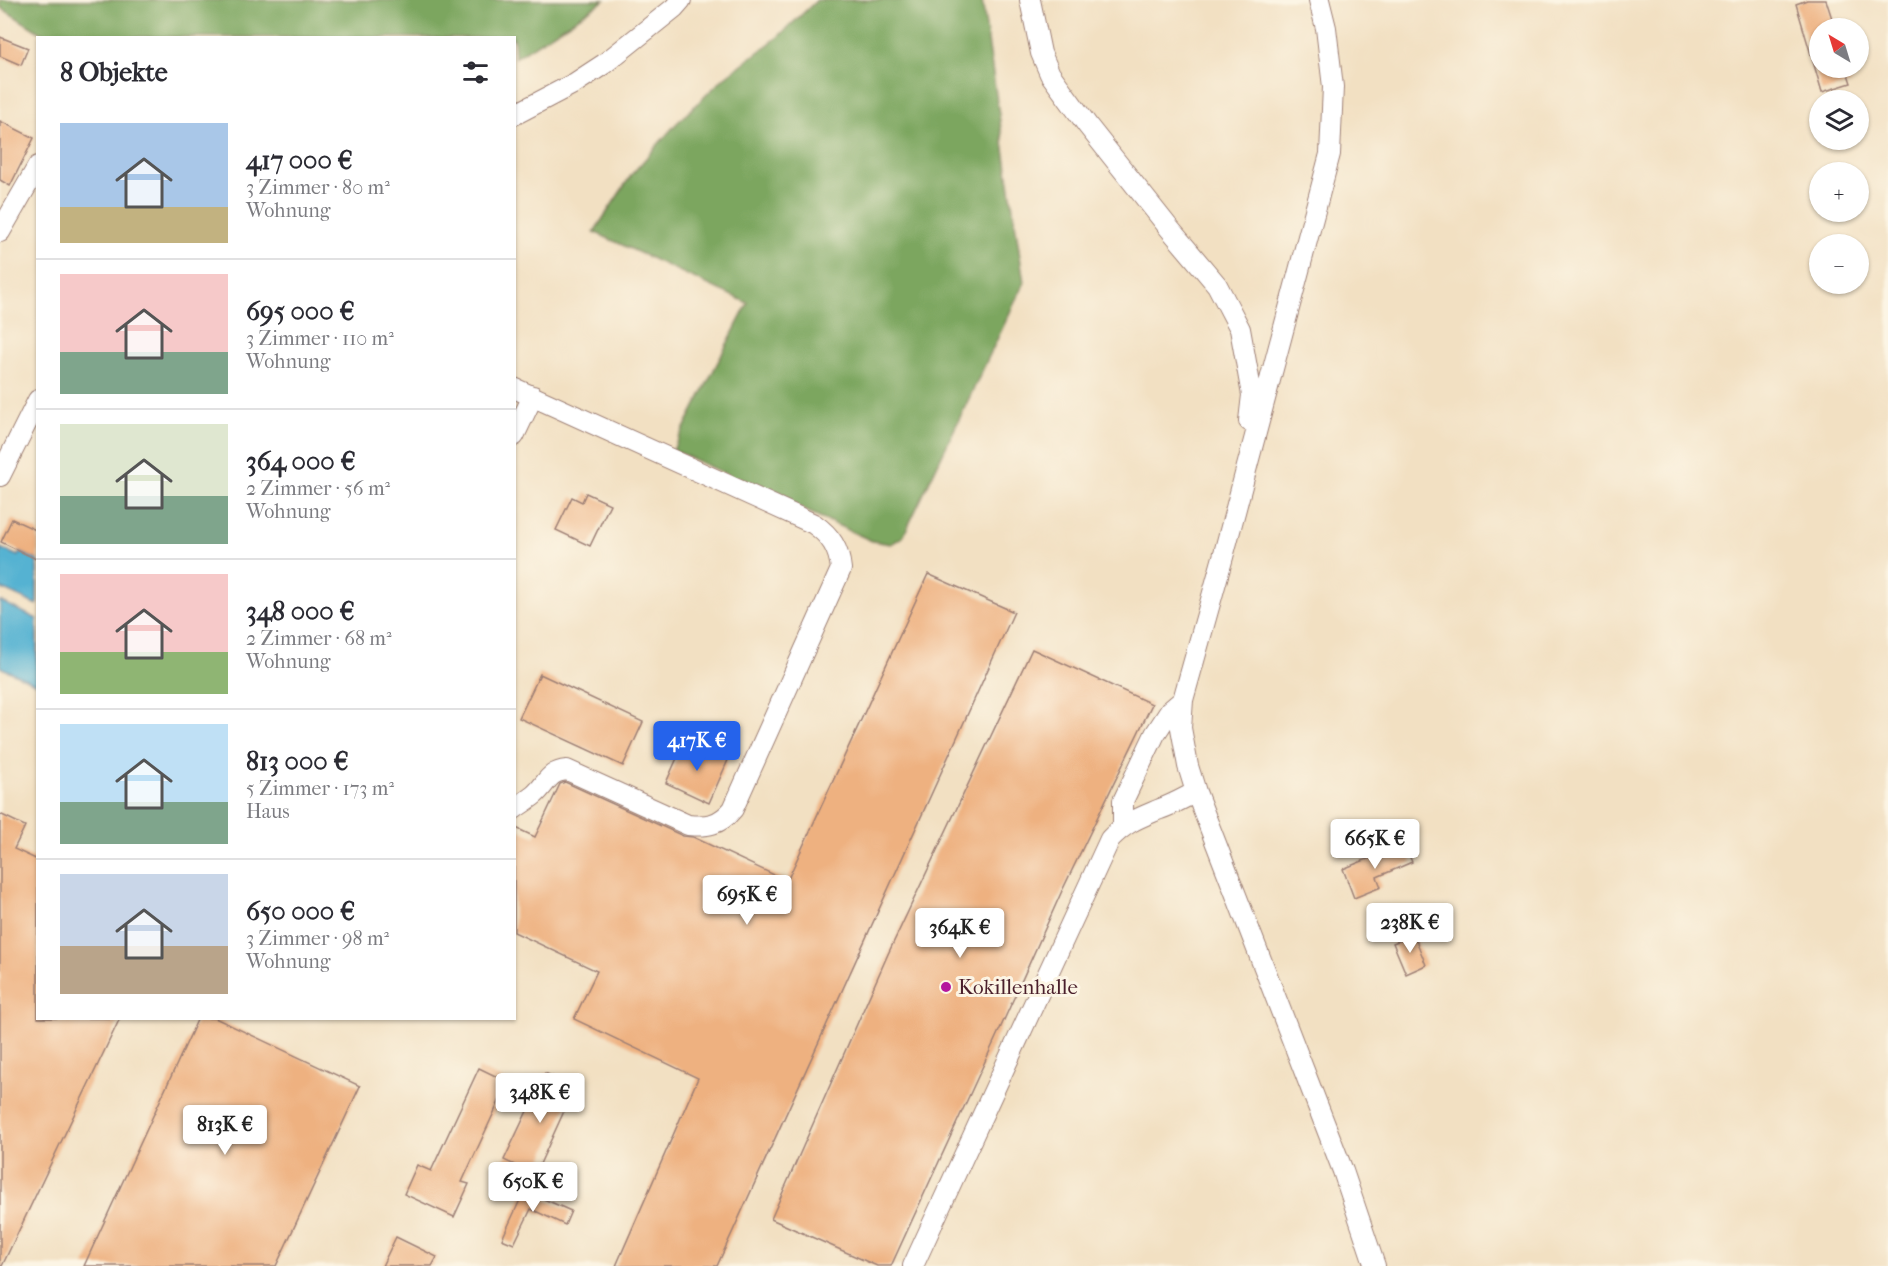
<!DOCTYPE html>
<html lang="de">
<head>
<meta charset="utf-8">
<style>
  :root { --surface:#fff; --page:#f7f7f7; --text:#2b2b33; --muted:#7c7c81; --line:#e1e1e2; --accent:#2563eb }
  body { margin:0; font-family:"IM FELL French Canon",serif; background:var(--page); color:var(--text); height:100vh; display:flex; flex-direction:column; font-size:22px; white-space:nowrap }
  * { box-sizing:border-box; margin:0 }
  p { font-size:20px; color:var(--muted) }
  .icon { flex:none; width:33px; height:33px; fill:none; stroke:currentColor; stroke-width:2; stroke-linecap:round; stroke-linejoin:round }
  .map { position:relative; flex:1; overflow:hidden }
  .panel { position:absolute; left:36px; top:36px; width:480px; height:984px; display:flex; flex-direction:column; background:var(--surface); border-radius:0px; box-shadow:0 2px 4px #0004 }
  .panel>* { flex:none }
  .needle { width:39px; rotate:322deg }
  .fabs { position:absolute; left:1809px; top:18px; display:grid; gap:12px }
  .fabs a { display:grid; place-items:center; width:60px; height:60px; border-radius:50%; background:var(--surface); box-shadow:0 2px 4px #0004; font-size:30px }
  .price { position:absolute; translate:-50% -51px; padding:0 14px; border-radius:6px; background:#fff; color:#222; font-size:20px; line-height:39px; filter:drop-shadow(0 2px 3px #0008) }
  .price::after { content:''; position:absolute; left:50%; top:36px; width:18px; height:14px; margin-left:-9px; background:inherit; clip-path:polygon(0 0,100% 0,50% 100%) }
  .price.active { background:var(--accent); color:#fff }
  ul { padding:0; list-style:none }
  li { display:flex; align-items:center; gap:18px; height:150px; padding:0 24px }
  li+li { border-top:2px solid var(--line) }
  li span { display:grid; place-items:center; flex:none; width:168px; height:120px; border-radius:0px; color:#555 }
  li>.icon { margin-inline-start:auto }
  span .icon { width:72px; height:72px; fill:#fffc; stroke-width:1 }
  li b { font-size:26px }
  h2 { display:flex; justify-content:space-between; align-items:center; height:72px; padding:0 24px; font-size:26px }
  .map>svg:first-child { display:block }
  .forest { fill:#7ca65e; stroke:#636244; stroke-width:1.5 }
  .water { fill:#54b2d2; stroke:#4f687e; stroke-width:1.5 }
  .building { fill:#eeb180 }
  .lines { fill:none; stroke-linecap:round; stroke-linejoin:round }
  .minor-casing { stroke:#9e8076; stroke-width:22 }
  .minor { stroke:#fff; stroke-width:20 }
  .poi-dot { fill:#b5179e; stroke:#fcf5e5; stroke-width:2 }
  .labels { text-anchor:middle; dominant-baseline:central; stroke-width:6; stroke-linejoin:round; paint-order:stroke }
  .poi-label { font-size:21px; fill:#4a1f2b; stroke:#fcf5e5; text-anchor:start }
</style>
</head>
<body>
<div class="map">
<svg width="1888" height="1266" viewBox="0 0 1888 1266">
  <rect width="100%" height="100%" fill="#fcf5e5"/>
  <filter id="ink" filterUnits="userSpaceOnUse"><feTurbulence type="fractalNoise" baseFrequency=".0167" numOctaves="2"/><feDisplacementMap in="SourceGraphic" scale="12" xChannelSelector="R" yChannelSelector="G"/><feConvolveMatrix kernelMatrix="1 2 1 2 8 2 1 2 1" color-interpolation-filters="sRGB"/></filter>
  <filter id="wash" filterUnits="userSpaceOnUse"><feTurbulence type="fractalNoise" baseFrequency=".008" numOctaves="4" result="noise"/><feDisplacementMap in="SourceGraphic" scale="24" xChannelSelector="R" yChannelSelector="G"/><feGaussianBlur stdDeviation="1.35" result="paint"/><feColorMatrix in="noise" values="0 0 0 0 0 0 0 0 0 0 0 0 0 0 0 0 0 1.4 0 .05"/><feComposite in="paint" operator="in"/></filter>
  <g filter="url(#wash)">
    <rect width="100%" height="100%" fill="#f2e0c2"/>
    <path class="forest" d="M0,0H605L515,58L514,38L47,37L0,7Z
      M817,0H982L1024,283L903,537L891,544L872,541L673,450L748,303L594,232L632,174L676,124L725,77L778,37Z"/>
    <path class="water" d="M0,548L18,556L20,552L37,560V605L0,588Z
      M0,601L37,619V684L0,667Z"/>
    <g id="blocks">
      <path class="building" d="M1807,0H1826L1835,28H1820V68H1846L1851,83L1822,92L1796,4Z
        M0,37L28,48L21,65L0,56Z
        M0,121L34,138L10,186L0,180Z
        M586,493L610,504L590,546L556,530L572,497L582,502Z
        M12,519L38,531V560L1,542Z
        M928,574L1014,612L717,1266H616L698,1078L574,1019L597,971L514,932V827L535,837L560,784L565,782L683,836L693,837L787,881Z
        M1032,649L1152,704L1061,893L1004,1020L891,1266H877L771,1219L888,954Z
        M540,674L643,722L623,766L519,718Z
        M685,740L728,760L709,803L666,783Z
        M0,814L25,826L14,849L38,860V1018H120L2,1266H0Z
        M1404,844L1412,862L1377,877L1381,887L1354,898L1343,869Z
        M1414,935L1426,965L1406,974L1393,943Z
        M198,1018H215L360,1086L276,1266H84Z
        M479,1068L508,1082L462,1182L469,1184L454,1217L404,1194L417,1165L431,1171Z
        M545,1073L575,1087L535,1175L504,1160Z
        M526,1187L538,1193L537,1196L571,1211L565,1225L531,1209L514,1244L502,1239Z
        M396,1237L437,1257L432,1266H382Z"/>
    </g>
  </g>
  <g filter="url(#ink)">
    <use href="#blocks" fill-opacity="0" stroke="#9e8076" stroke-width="1.5"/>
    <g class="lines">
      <g class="minor-casing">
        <path id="minor" d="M1030,0L1041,53L1050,74L1088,126L1169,228L1217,285L1227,304L1240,329L1252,395L1249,421
          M1319,0L1326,28L1333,87L1330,154L1223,557L1183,700L1181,728L1188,766L1196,792L1343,1171L1375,1266
          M514,115L575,83L604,64L674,8L681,0
          M0,232L38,166
          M514,388L814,524C831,536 839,549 841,569L733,809C720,825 707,827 688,825L567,770C547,772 548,783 534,795C528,800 521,804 514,809
          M514,436L533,396
          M0,476L38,400
          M1123,826V801L1155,734L1170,711L1183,700
          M913,1266L1110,839C1126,822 1139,818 1160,809C1172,805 1184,798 1196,792"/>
      </g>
      <use href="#minor" class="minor"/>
    </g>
  </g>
  <circle class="poi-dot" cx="946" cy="987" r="6"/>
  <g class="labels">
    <g class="poi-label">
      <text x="958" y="987">Kokillenhalle</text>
    </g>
  </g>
</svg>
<div class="fabs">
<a><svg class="needle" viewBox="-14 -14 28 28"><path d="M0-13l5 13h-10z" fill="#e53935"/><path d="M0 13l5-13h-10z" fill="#7c7c81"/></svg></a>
<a><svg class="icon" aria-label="layers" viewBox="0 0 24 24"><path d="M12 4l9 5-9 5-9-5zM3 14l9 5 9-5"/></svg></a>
<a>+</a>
<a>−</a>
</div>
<b class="price active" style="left:697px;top:772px">417K €</b>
<b class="price" style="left:1375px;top:870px">665K €</b>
<b class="price" style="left:747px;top:926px">695K €</b>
<b class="price" style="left:1410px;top:954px">238K €</b>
<b class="price" style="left:960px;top:959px">364K €</b>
<b class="price" style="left:540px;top:1124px">348K €</b>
<b class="price" style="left:225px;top:1156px">813K €</b>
<b class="price" style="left:533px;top:1213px">650K €</b>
<section class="panel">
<h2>8 Objekte<svg class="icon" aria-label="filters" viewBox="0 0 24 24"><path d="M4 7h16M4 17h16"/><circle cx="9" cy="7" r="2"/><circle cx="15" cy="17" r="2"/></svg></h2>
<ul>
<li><span style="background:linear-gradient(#a9c7e8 70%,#c2b280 0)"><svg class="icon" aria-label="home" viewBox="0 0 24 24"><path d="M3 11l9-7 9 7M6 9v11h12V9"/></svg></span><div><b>417 000 €</b><p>3 Zimmer · 80 m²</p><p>Wohnung</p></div></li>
<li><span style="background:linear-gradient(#f6c9c9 65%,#7fa58c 0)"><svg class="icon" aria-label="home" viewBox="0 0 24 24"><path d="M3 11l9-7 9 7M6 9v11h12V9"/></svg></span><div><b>695 000 €</b><p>3 Zimmer · 110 m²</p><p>Wohnung</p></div></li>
<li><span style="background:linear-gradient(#dfe7d0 60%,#7fa58c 0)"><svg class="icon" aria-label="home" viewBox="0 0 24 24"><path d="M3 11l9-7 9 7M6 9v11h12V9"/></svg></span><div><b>364 000 €</b><p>2 Zimmer · 56 m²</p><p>Wohnung</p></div></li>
<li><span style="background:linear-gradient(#f6c9c9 65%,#8fb573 0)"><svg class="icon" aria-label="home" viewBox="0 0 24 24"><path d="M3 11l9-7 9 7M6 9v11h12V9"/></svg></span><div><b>348 000 €</b><p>2 Zimmer · 68 m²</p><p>Wohnung</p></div></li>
<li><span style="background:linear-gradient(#bfe0f5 65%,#7fa58c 0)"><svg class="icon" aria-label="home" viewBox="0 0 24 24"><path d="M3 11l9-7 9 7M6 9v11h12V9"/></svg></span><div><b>813 000 €</b><p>5 Zimmer · 173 m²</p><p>Haus</p></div></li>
<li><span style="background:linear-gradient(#c9d6e8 60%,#b9a48a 0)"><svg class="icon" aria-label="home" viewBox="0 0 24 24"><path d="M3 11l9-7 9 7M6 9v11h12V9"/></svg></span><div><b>650 000 €</b><p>3 Zimmer · 98 m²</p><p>Wohnung</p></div></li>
</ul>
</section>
</div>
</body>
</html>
